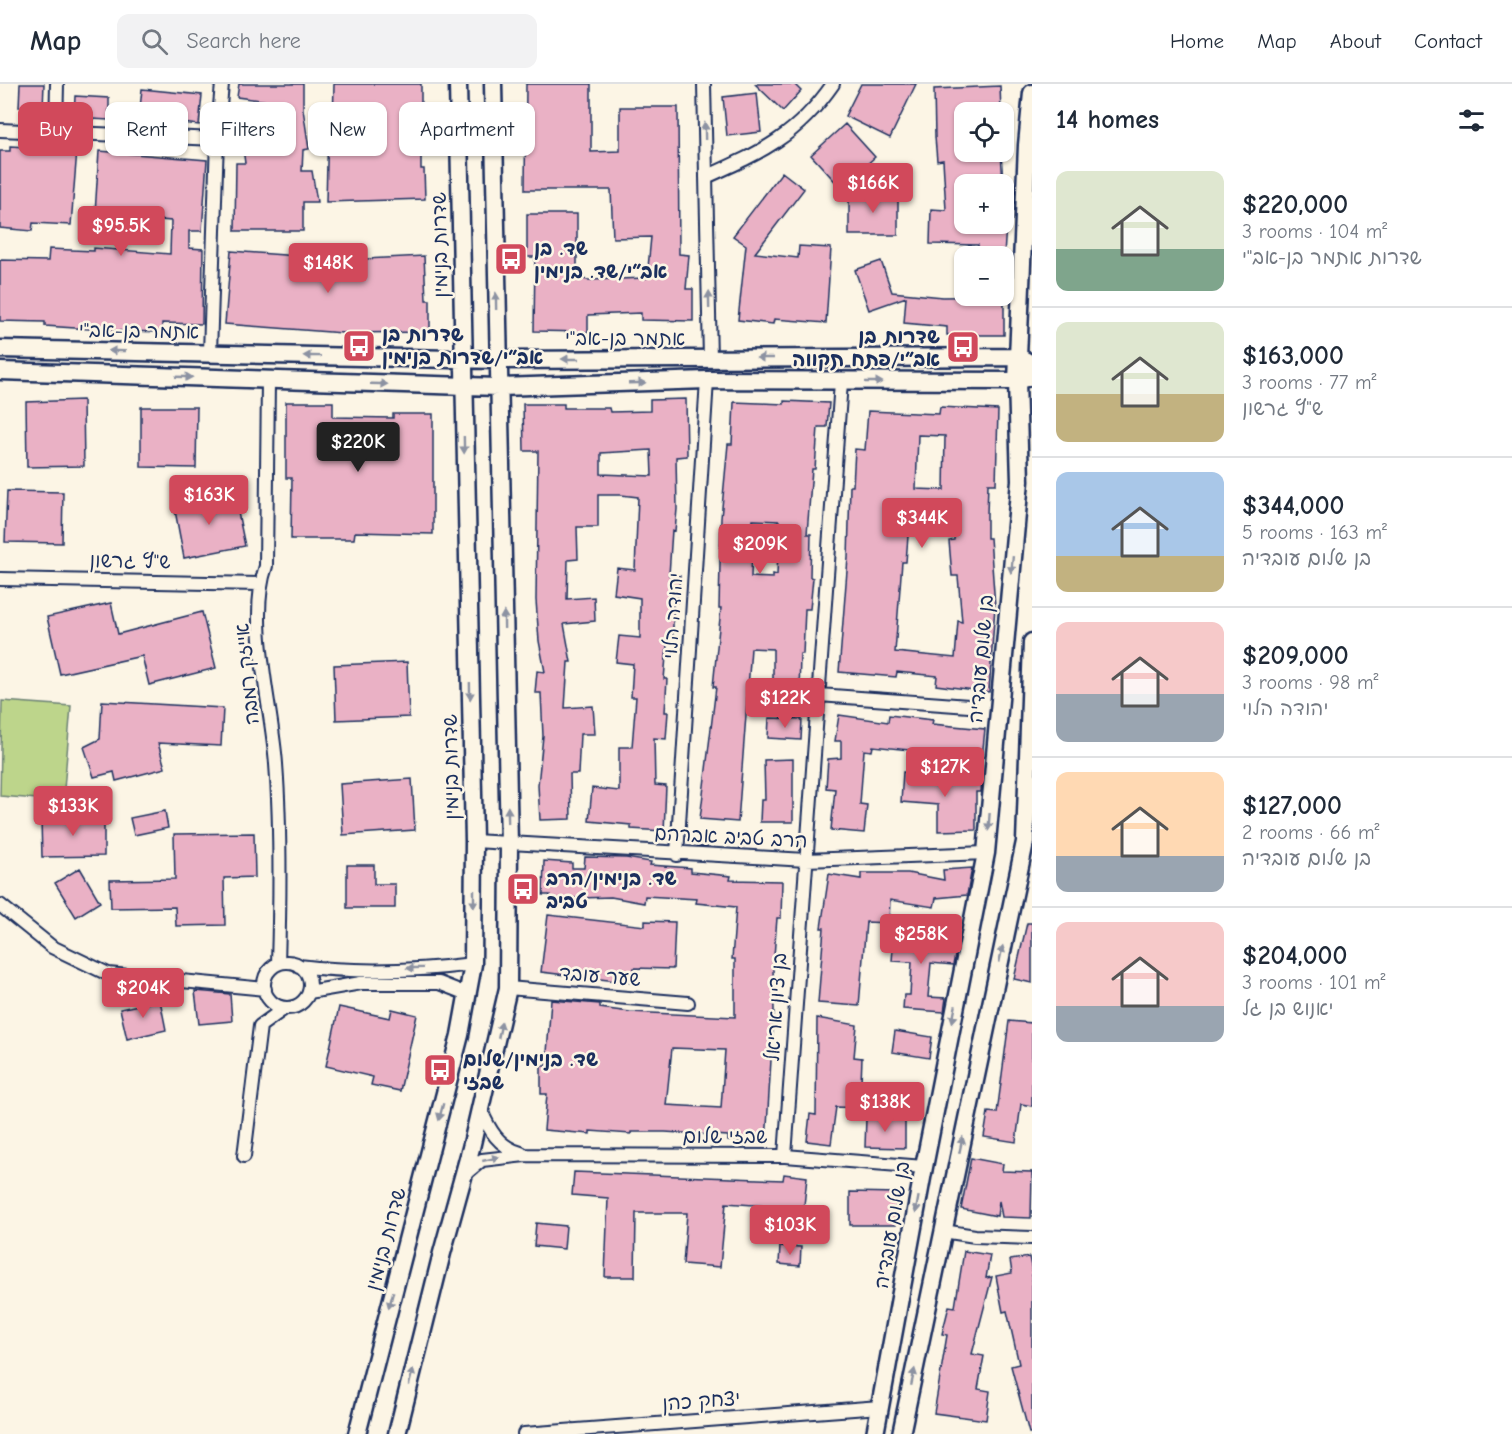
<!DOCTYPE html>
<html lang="en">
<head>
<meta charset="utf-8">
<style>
  :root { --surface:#fff; --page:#f2f2f3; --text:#1f2937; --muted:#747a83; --line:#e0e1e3; --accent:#d1495b }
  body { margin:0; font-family:"Comic Neue","Playpen Sans Hebrew",sans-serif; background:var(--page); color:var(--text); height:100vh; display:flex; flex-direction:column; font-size:22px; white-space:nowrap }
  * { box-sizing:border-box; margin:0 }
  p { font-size:20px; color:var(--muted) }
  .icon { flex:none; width:33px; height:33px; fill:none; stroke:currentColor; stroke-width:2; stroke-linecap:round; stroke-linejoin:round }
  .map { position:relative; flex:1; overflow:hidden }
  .details { display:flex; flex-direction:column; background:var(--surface); width:480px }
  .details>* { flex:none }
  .hud { position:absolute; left:18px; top:18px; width:570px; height:54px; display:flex; gap:12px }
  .buttons { position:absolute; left:954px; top:18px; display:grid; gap:12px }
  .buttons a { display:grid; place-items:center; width:60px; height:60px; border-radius:12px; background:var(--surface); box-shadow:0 2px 4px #0004; font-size:30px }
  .price { position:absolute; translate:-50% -51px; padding:0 14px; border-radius:6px; background:var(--accent); color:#fff; font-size:20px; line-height:39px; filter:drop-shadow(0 2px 3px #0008) }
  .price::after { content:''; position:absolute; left:50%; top:36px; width:18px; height:14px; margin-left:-9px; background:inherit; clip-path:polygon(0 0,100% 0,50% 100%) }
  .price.current { background:#222; color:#fff }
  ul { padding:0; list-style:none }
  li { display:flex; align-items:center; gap:18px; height:150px; padding:0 24px }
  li+li { border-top:2px solid var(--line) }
  li span { display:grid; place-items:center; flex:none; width:168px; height:120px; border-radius:12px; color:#555 }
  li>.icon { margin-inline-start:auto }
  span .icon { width:72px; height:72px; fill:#fffc; stroke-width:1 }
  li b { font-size:26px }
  h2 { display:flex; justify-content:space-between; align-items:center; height:72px; padding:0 24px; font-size:26px }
  .pill { padding:0 21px; border-radius:12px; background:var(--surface); box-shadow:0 2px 4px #0004; font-size:21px; line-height:54px }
  .pill.current { background:var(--accent); color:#fff }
  header { display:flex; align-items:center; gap:36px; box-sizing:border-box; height:84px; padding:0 30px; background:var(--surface); border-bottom:2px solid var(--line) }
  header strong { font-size:28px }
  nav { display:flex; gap:33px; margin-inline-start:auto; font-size:21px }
  .search { width:420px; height:54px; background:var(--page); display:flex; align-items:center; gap:15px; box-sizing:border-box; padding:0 21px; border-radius:12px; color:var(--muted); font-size:22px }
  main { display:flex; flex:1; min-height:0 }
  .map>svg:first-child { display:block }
  .green { fill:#bdd58b; stroke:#6c8274; stroke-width:1.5 }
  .building { fill:#eab1c5; stroke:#1b2f5e; stroke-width:1.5; fill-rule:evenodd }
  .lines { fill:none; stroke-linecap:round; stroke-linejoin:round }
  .street-casing { stroke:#1b2f5e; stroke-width:16 }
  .secondary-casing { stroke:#1b2f5e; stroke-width:21 }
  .street { stroke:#fcf5e5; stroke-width:12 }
  .secondary { stroke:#fcf5e5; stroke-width:16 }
  .oneway { fill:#8c92a2 }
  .labels { text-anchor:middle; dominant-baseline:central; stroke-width:5; stroke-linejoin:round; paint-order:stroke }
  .street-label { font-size:20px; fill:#1b2f5e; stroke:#fcf5e5 }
  .poi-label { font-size:20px; font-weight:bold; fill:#1b2f5e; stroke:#fcf5e5; text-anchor:start }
</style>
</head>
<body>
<header>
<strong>Map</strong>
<div class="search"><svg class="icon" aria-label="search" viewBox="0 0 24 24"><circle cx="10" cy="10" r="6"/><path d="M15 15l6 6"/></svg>Search here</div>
<nav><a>Home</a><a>Map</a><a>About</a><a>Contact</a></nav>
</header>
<main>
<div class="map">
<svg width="1032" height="1350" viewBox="0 0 1032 1350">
  <rect width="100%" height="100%" fill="#fcf5e5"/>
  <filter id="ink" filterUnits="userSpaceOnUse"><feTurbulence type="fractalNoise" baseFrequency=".0167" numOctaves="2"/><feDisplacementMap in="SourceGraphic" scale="12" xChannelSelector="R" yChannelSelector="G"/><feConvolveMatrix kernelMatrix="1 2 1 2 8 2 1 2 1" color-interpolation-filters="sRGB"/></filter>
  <g filter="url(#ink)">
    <path class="green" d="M2,617L71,622L63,717L0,712Z"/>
    <path class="building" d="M20,0H44L43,24L19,23Z
      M239,0H303V25L309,65L303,66L302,87H312L317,118H303V147H235L236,79H245L240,44L285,37L275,18L237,13Z
      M334,0H421V85H424L425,115L326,118L328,42H333Z
      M526,0H591V68L620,67V23H678L679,170L689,171L686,205H693V237L641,236V229L588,231V248L534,247L535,173H527V130H577V194L588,196L647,194L651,153L613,154L611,106H525Z
      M755,0H794L801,7L783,27Z
      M861,0H916L890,54L845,32Z
      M1000,2L1001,28H964V68H1001L1003,100H964V140H1006L1004,172H979L978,161L930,160L931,125L946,126L943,76L937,77L935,53L934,5Z
      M142,5L202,11L199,41L139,34Z
      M757,9L761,48L727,52L723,13Z
      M75,12L109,14V36L74,34Z
      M845,40L875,73L841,104L811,71Z
      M10,62L77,66L71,141L33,139L32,147L0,144V67H10Z
      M99,67L207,76L202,147H189V164L203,165L202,240L162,239V248L121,247L45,242V238L0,237V176L48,177L49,165L94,167V164L170,170L171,137L95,130Z
      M782,88L804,105L755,169L798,174L799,162L831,164L826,239L774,235L773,240L738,236L746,161L733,152Z
      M849,110H898V151H849Z
      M231,167L325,174V177L424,172L426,216H430V248L343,249L225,240Z
      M881,177L892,208L943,213L1004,212V251H947V243L904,239L906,213L869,226L855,186Z
      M686,315L687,372L676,373L677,425L675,447L672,446L669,491L680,492L677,518H673V551H668L664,595H667L665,628H668L666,655L654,654L655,701L666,702L664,747L631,745V741L589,737L592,704L619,707V663H632L636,613H631L633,580L616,578L619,552L640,554V514L614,510L617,484L635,486L638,413L621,411H598V443H577L578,475L568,476L567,515L594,513L595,537L564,540L571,578H568L565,624L593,622L595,650H580L578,690H570L571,735L540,736L538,701L543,652L541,609H535L537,587L545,588L539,557L536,516L538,367H524L523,320H564V324H609L610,328L650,327V316ZM651,366L652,392L601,390V369Z
      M83,316L84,382L27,383L26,318Z
      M784,317L829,319L827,343H818L815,385H812L807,450H811L810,493L813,494L810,525H805L803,570H800L799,611H773V565L751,564L738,738L700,735L716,603H713L721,524H719L721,434L728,360H732L734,318L784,320ZM753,436L779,437L777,491L773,490V494L751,493Z
      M286,318H333V333L393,334V330H433V450L355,448L354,455H291L292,394H286Z
      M141,323H197L196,384L141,383Z
      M940,323L998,326L996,400H988L987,430V454H990L995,522L989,608L936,601L937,592L897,588L896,593L839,588L848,474L850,402H853L855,365L865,366L868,327L939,330ZM918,351L945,352L944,406L916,405ZM914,428L955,430L954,456L949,457L952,492H958L962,538L958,537L955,574L895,568L902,478H906L909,439H914Z
      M7,407L63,408L62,459L5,458Z
      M234,409L245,462L184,474L174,421Z
      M111,519L118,550L202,528L216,584L149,601L142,572L60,590L47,533Z
      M407,578L409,633L336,636L334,581Z
      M102,617L223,624L221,662L158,659L165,684L116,697L114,688L94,693L84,663L100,655Z
      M839,631L888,638L889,631L933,636L932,640L985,645L982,674L873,662L872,667L864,666L860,720L867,721L864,749L831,746L835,705L826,704L828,675L841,674V657H835Z
      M769,634L802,635L801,656L768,654Z
      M793,675V738H760L761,716H765L764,676Z
      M903,688L982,694L981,708H976V746L938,747V721L901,718Z
      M412,695L415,746L343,751L340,700Z
      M165,727L168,744L134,751L130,734Z
      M104,734V772L42,773L41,735Z
      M254,749L255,793L224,794L225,841L176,842L175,823L111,824L110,796L175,795L174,750Z
      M585,773L626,774L651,778L650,781L691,784V788L731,792L730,796L782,797L781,834H777L773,885L774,926L766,1059L728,1057V1052L665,1048H631V1050L590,1047V1050L544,1046L547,1010H541V982H546L551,916L600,920V924L630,928L735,933V875H732L736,823L696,819L697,815L645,812L644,819L611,813L550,815V811H543L544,777L572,779V784H584ZM672,964L725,966L721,1024L666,1021Z
      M347,781H374V800H395V824H347Z
      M80,784L100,818L76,833L55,799Z
      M972,784L967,811L936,814L934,823L890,816L889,839L866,838L859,922L818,919L824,844H821L829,790L861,795V789H908L944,796L943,786Z
      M548,831L645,842V837L675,838L673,885L634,884L633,899L541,888Z
      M1027,839H1032V899L1014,895Z
      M895,840L918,842L917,855L958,858L953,881L931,879L928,913L946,914L944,928L903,925L904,911H910L912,878L892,877Z
      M195,907L230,910L232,937L199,940Z
      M160,916L166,946L127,955L120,925Z
      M339,923L390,934L392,925L417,931L400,1007L371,1001L373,993L326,982Z
      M817,934L857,941L854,973L862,974L860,1024L836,1023L831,1060L807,1057L810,1030L816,1031Z
      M1009,937L1032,939V1022L1021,1020L1016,1058L984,1053L988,1028L997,1029Z
      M895,947L932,953L929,974L892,968Z
      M866,1034L905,1035V1064L865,1063Z
      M971,1074L1003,1080L1002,1087L1032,1088L1031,1134L1002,1133L999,1117L997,1132L961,1125Z
      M574,1088L783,1096L784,1090L807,1093L802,1141L778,1139L780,1123L726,1119L720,1183L683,1180L687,1129H636L635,1193H605L608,1114L572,1111Z
      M850,1108L896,1109V1141H850Z
      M536,1139L566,1142L564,1165L534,1162Z
      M780,1162L801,1163L800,1182L779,1180Z
      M964,1167L990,1171L986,1194L992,1193L972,1270L984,1272L978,1305L990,1307L986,1336L934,1329L947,1251L942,1250L949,1222L955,1223Z
      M1029,1173L1032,1187V1349H1029L1011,1282L1019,1280L1007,1227L1003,1228L996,1192L1012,1189L1010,1176Z"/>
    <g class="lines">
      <g class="street-casing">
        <path id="street" d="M704,0L710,275
          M0,46L217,55
          M56,47L57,0
          M706,93C762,68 797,52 833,0
          M210,269L217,55L222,0
          M268,297L266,482C247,536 272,622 276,680C281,746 280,814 278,880
          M0,495L260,500
          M819,611L969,622
          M474,757L806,776L986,769
          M677,771L707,296
          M0,821L52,863L108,890L265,905
          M264 901a23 23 0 1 1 46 0a23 23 0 1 1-46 0Z
          M299,882C356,889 417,887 473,880
          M508,904L688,919
          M309,908L361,899H439L467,910
          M481,1026C489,1046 499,1063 521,1069
          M244,1072L260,942L285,924
          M785,1072L841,298
          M464,1091L482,1076L525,1071L785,1072L924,1083
          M943,1147L975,1152L1032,1154
          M524,1350L880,1323"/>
      </g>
      <g class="secondary-casing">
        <path id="secondary" d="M0,265L497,276L1019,273L1032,280
          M0,287L498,303L707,296L1017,297L1032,292
          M357,1350L460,951L473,880L474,757L458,0
          M397,1350L442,1169L471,1064L508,904L509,760L493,0
          M875,1350L924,1083L986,769L1020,397L1017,297L1027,61L1032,9
          M901,1350L1025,758L1032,558"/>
      </g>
      <use href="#street" class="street"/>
      <use href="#secondary" class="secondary"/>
    </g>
    <defs><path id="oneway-solid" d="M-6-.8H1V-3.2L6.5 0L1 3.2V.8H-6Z" transform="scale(1.5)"/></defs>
    <g class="oneway">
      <use href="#oneway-solid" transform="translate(705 47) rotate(-91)"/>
      <use href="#oneway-solid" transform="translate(709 216) rotate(-91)"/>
      <use href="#oneway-solid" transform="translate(496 217) rotate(-91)"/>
      <use href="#oneway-solid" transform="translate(117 267) rotate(-179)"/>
      <use href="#oneway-solid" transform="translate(312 272) rotate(-179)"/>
      <use href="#oneway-solid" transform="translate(765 274) rotate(180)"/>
      <use href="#oneway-solid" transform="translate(570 275) rotate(180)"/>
      <use href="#oneway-solid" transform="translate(184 293) rotate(2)"/>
      <use href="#oneway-solid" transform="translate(874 298)"/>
      <use href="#oneway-solid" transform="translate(637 299) rotate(-2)"/>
      <use href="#oneway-solid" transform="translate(379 300) rotate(2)"/>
      <use href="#oneway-solid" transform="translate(464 361) rotate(89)"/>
      <use href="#oneway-solid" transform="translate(1012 481) rotate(96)"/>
      <use href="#oneway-solid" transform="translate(504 536) rotate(-91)"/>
      <use href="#oneway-solid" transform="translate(470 607) rotate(89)"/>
      <use href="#oneway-solid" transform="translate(508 731) rotate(-91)"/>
      <use href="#oneway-solid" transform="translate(989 738) rotate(94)"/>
      <use href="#oneway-solid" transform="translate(474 815) rotate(90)"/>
      <use href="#oneway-solid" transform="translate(1001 870) rotate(-78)"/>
      <use href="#oneway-solid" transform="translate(415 884) rotate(179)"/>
      <use href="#oneway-solid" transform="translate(954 930) rotate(101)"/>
      <use href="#oneway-solid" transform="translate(500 946) rotate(-78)"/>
      <use href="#oneway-solid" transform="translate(441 1028) rotate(105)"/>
      <use href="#oneway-solid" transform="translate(961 1061) rotate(-78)"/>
      <use href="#oneway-solid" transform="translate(491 1075) rotate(-13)"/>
      <use href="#oneway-solid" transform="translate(917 1121) rotate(100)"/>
      <use href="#oneway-solid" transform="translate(391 1216) rotate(105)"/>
      <use href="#oneway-solid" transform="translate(411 1293) rotate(-76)"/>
      <use href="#oneway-solid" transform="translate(913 1293) rotate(-78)"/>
    </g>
  </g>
  <defs>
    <g id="bus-square" transform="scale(1.725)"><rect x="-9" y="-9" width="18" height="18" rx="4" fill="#d1495b" stroke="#fcf5e5"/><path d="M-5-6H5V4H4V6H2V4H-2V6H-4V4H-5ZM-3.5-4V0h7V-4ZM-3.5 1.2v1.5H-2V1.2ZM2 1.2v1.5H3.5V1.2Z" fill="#fff"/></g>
  </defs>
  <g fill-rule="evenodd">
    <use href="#bus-square" x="511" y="175"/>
    <use href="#bus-square" x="359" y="262"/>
    <use href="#bus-square" x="963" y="263"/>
    <use href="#bus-square" x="523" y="805"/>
    <use href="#bus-square" x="440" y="986"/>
  </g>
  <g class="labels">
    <g class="street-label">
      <text transform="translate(440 161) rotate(-91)">שדרות בנימין</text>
      <text transform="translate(139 247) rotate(1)">אתמר בן-אב"י</text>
      <text x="625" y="254">אתמר בן-אב"י</text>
      <text transform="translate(130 477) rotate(1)">ש"ץ גרשון</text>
      <text transform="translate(673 532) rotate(-86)">יהודה הלוי</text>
      <text transform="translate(981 575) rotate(-85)">בן שלום עובדיה</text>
      <text transform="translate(247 590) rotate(-96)">אייזק רמבה</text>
      <text transform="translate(451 683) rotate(-91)">שדרות בנימין</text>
      <text transform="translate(731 753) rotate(3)">הרב טביב אברהם</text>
      <text transform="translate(600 892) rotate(5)">שער עובד</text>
      <text transform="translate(776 923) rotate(-86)">בן ציון אריאל</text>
      <text x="725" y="1052">שבזי שלום</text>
      <text transform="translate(892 1141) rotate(-80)">בן שלום עובדיה</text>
      <text transform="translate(386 1155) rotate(-75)">שדרות בנימין</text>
      <text transform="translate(701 1317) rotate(-4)">יצחק כהן</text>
    </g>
    <g class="poi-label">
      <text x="534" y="164">שד. בן<tspan x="534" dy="23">אב״י/שד. בנימין</tspan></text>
      <text x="382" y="250">שדרות בן<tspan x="382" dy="23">אב״י/שדרות בנימין</tspan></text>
      <text x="940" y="252" text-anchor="end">שדרות בן<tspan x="940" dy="23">אב״י/פתח תקווה</tspan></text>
      <text x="546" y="794">שד. בנימין/הרב<tspan x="546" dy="23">טביב</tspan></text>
      <text x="463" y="975">שד. בנימין/שלום<tspan x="463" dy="23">שבזי</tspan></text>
    </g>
  </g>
</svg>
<div class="buttons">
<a><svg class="icon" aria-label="locate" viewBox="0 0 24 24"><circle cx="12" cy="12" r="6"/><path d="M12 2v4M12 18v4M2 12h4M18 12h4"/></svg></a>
<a>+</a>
<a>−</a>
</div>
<b class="price" style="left:873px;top:130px">$166K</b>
<b class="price" style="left:121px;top:173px">$95.5K</b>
<b class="price" style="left:328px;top:210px">$148K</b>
<b class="price current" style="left:358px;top:389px">$220K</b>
<b class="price" style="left:209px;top:442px">$163K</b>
<b class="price" style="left:922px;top:465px">$344K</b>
<b class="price" style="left:760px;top:491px">$209K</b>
<b class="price" style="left:785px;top:645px">$122K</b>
<b class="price" style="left:945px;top:714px">$127K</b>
<b class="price" style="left:73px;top:753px">$133K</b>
<b class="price" style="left:921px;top:881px">$258K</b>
<b class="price" style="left:143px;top:935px">$204K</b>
<b class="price" style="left:885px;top:1049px">$138K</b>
<b class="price" style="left:790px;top:1172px">$103K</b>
<div class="hud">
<a class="pill current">Buy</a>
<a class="pill">Rent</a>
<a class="pill">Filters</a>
<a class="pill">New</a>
<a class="pill">Apartment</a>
</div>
</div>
<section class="details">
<h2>14 homes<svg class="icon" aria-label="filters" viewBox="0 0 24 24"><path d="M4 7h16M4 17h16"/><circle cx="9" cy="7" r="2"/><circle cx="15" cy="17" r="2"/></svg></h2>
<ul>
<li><span style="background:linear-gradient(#dfe7d0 65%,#7fa58c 0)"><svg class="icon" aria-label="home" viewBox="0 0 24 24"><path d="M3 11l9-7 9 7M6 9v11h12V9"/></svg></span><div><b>$220,000</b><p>3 rooms · 104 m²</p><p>שדרות אתמר בן-אב&quot;י</p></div></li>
<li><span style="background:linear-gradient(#dfe7d0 60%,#c2b280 0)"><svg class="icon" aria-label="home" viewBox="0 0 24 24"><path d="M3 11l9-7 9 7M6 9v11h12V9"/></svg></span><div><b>$163,000</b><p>3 rooms · 77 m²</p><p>ש&quot;ץ גרשון</p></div></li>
<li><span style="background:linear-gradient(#a9c7e8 70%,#c2b280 0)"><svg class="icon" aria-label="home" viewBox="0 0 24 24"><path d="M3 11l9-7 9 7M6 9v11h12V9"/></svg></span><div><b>$344,000</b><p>5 rooms · 163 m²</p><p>בן שלום עובדיה</p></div></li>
<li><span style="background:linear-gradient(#f6c9c9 60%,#9aa5b1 0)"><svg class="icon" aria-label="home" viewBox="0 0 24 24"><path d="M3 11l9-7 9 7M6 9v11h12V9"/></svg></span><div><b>$209,000</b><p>3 rooms · 98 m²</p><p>יהודה הלוי</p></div></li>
<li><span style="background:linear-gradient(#ffd9b3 70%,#9aa5b1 0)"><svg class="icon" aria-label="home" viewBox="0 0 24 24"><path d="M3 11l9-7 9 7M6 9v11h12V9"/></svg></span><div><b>$127,000</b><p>2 rooms · 66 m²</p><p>בן שלום עובדיה</p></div></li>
<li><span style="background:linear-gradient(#f6c9c9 70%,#9aa5b1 0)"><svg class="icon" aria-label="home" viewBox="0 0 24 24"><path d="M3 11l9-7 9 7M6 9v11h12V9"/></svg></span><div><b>$204,000</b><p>3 rooms · 101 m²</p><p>יאנוש בן גל</p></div></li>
</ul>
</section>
</main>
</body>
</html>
